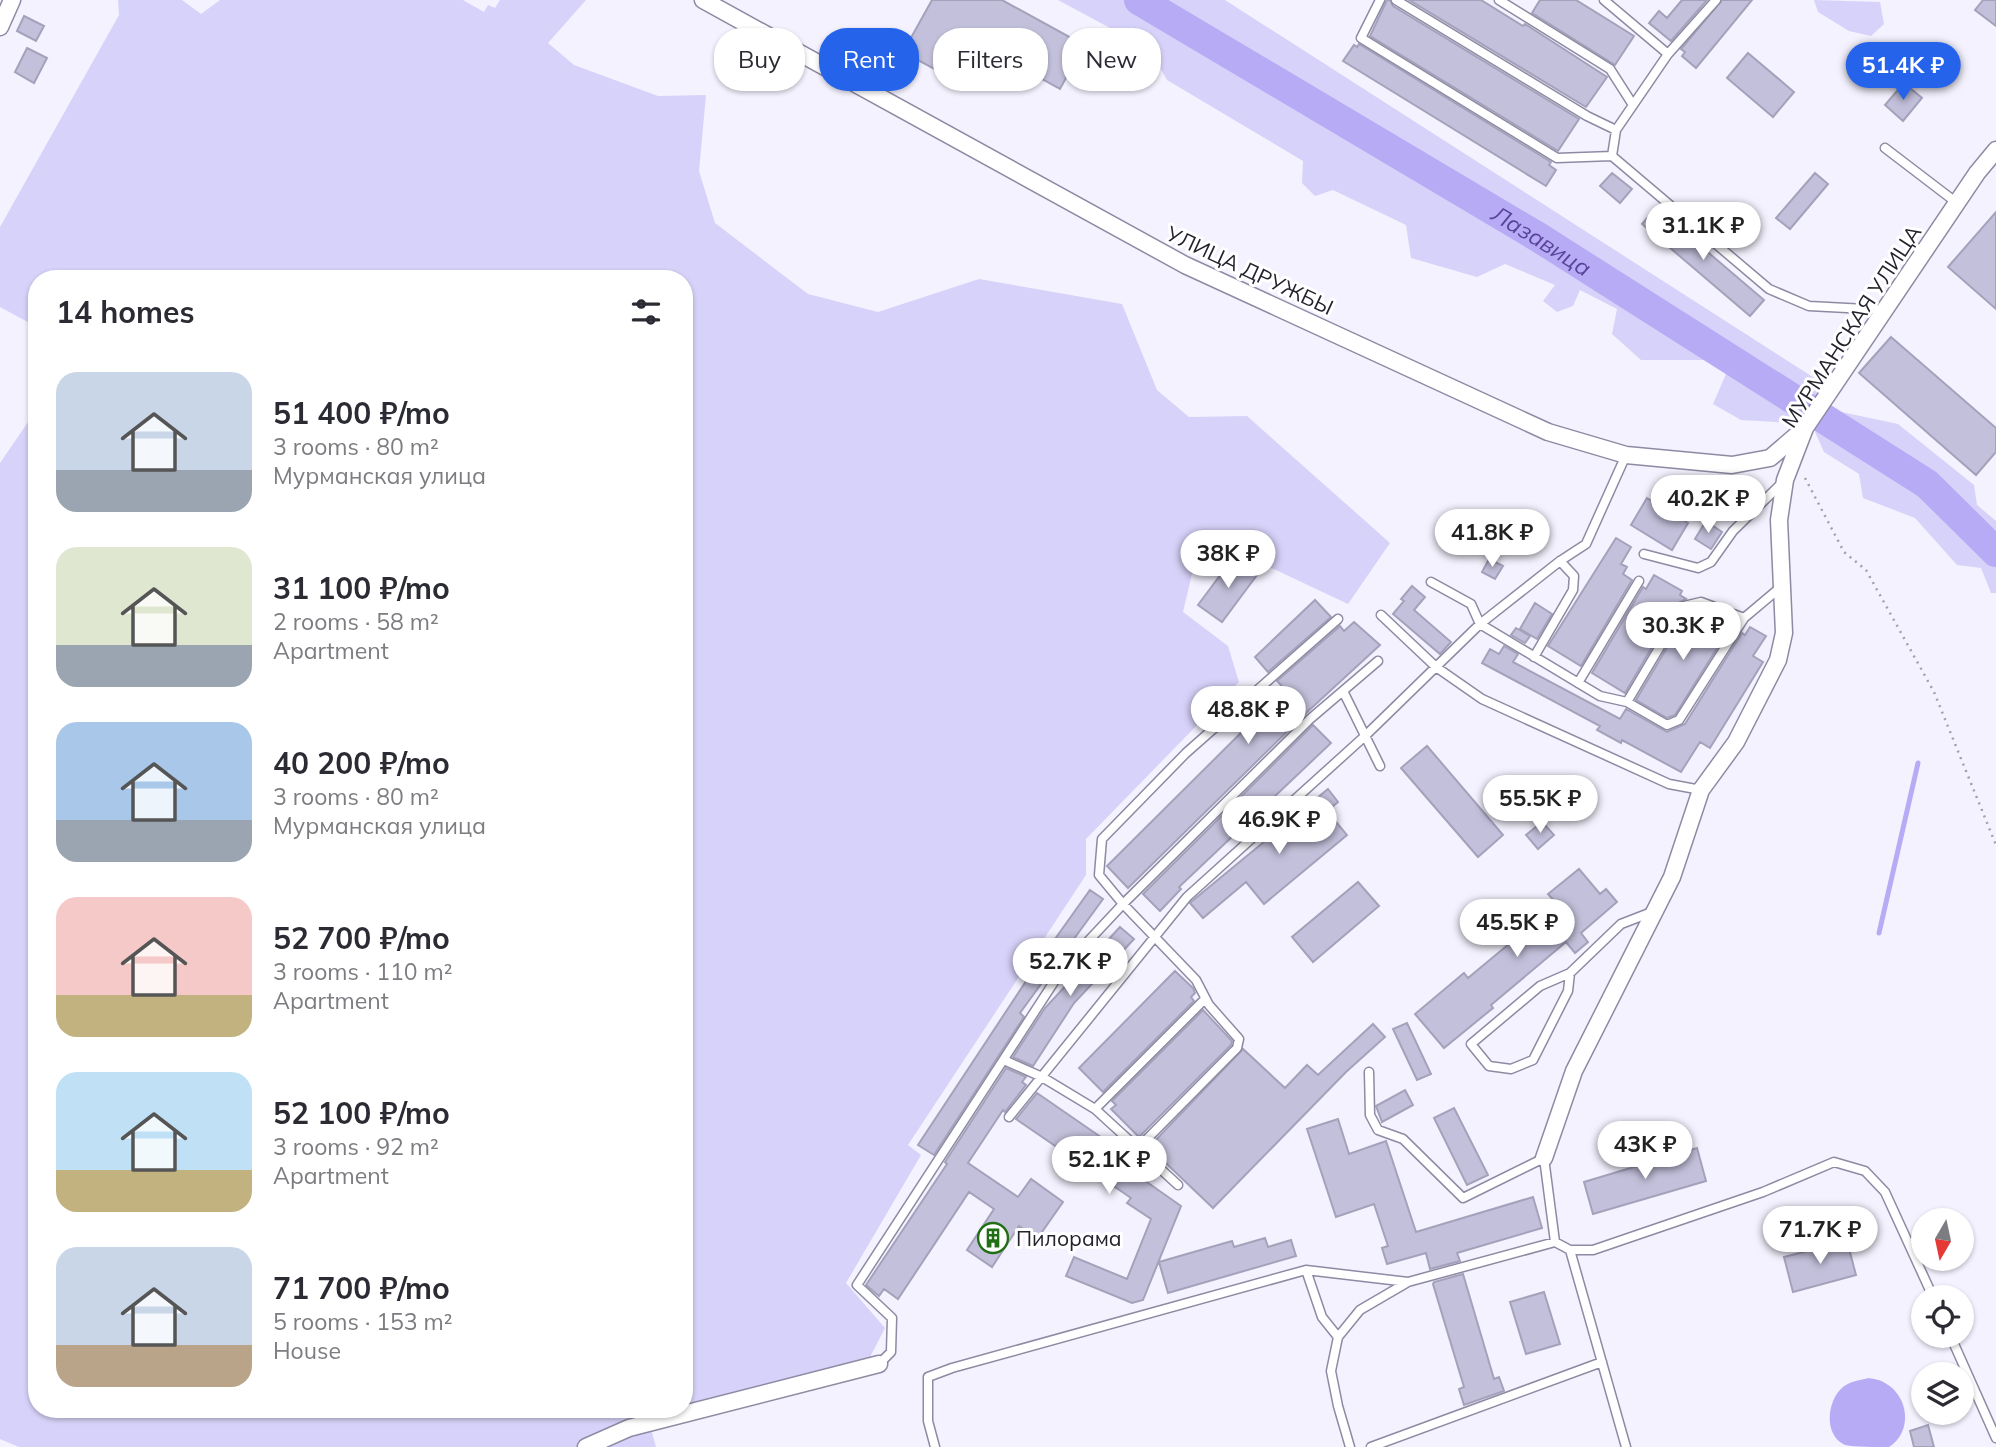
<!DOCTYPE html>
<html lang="en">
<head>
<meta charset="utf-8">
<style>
  :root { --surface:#fff; --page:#f7f7f7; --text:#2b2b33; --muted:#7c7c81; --accent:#2563eb }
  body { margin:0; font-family:Mulish,sans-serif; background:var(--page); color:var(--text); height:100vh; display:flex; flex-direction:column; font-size:26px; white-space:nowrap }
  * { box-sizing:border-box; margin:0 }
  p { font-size:23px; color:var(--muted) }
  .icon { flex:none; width:38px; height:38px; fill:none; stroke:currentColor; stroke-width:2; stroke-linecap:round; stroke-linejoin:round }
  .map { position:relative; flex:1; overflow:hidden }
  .details { position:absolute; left:28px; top:270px; width:665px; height:1148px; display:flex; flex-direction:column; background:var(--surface); border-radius:28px; box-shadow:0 2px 5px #0004 }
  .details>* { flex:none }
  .banner { position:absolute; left:714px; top:28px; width:665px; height:63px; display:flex; gap:14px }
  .needle { width:46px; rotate:189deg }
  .tools { position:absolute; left:1911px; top:1208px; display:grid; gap:14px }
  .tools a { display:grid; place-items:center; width:63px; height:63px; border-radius:50%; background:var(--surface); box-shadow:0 2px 5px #0004; font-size:35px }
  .price { position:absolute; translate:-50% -60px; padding:0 16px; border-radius:24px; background:#fff; color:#222; font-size:23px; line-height:46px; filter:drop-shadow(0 2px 4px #0008) }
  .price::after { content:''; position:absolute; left:50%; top:42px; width:21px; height:16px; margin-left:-10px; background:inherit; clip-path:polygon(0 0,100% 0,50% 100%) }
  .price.active { background:var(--accent); color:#fff }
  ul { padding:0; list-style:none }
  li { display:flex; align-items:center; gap:21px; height:175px; padding:0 28px }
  li span { display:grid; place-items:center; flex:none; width:196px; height:140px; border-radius:21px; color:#555 }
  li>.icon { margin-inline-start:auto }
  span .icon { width:84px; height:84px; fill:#fffc; stroke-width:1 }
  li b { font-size:30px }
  h2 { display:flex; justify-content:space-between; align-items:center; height:84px; padding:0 28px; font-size:30px }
  .pill { padding:0 24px; border-radius:28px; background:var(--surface); box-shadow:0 2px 5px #0004; font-size:24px; line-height:63px }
  .pill.active { background:var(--accent); color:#fff }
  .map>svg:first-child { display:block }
  .green { fill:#d7d2f9 }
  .water { fill:#b7abf5 }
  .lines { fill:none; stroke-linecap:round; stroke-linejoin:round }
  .stream { stroke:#b7abf5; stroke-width:5 }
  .river { stroke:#b7abf5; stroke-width:30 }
  .building { fill:#c3c0db; stroke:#a4a1bb; stroke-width:2 }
  .lane-casing { stroke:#8d8aa3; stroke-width:11 }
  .street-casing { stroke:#8d8aa3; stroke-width:19 }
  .path { stroke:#a1a0ab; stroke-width:2.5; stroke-dasharray:2 5; stroke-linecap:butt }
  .lane { stroke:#fff; stroke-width:8 }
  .street { stroke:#fff; stroke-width:16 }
  .labels { text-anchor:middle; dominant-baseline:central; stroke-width:6; stroke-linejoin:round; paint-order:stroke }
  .street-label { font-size:21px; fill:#24232d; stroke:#fff }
  .poi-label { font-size:21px; fill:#24232d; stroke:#fff; text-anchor:start }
  .water-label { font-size:23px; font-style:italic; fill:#59449a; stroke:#fff }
</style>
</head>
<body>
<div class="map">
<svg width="1996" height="1447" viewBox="0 0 1996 1447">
  <rect width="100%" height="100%" fill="#f4f2fe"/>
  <path class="green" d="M118,0H182L201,14L220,0H463L484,12L488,5L495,8L500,0H586L548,43L574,65L658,96L706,95L699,171L715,223L808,294L878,312L979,279L1122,304L1157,390L1189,417L1247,416L1390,543L1348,604L1223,545L1192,574L1183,612L1228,646L1239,682L1086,839V875L908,1145L921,1155L846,1283L885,1328L867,1363L684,1408V278H37V327L0,307V227L119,15Z
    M1058,0H1225L1819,381L1818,400L1796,423L1741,420L1713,404L1726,374L1712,360H1641L1612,334L1617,309L1580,290L1573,306L1557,312L1543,301L1555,285L1505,264L1477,277L1411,258L1406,225L1333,190L1315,196L1302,183L1303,161L1167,80L1149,49Z
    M1814,0L1880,2L1884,24L1871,36L1849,31L1818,12Z
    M37,409V1409H683L648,1418L656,1447H19L0,1439V463Z
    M1832,410L1898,424L1974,485L1977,505L1996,521V593H1991L1981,568L1957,565L1915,518L1863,498L1859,474L1824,452L1815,432Z"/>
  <path class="water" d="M1869,1378C1874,1379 1881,1380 1885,1383C1909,1396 1913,1432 1889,1447C1876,1447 1855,1447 1845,1445C1823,1435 1827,1400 1843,1387C1851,1381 1860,1380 1869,1378Z"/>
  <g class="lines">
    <path class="stream" d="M1879,933L1918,763"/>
    <path class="river" id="s1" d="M1139,0L1538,237L1927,484L1996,552"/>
  </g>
  <path class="building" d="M932,0H1002L1084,45L1060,89L958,33L938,71L903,52Z
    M1387,0H1390L1393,6L1579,119L1558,151L1370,36Z
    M1409,0H1481L1523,26L1525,24L1607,77L1586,107Z
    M1540,0H1576L1634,36L1615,65L1532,13Z
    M1682,0H1707L1671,41L1649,23L1659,11L1667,18Z
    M1722,0H1752L1696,68L1682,56L1685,52L1681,49Z
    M1983,0H1996V26L1975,10Z
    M24,16L44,26L36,41L17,31Z
    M1359,44L1551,162L1549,165L1556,170L1546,186L1343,61L1354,45L1357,47Z
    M27,48L47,58L34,83L15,72Z
    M1748,53L1794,92L1773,117L1727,78Z
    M1904,83L1922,98L1903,121L1885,105Z
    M1612,173L1632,189L1620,203L1600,186Z
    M1815,173L1828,184L1790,229L1776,218Z
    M1656,208L1764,300L1750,316L1642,224Z
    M1996,212V309L1948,267Z
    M1891,337L1996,428V452L1976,475L1859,373Z
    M1647,498L1688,523L1672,550L1631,525Z
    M1706,521L1722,532L1711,549L1695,539Z
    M1616,538L1631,547L1621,564L1627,567L1623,574L1632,580L1581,666L1548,646Z
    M1233,558L1257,575L1222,622L1198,605Z
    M1489,559L1503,566L1495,579L1482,572Z
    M1654,575L1682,591L1680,595L1686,599L1678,603L1625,693L1592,673L1643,587L1646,589Z
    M1412,586L1425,597L1414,610L1451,642L1440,654L1393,614L1404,601L1401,599Z
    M1315,600L1331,617L1268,672L1255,657Z
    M1535,603L1552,614L1537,639L1520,629Z
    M1701,609L1731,626L1675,715L1667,718L1636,700L1688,612Z
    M1354,622L1380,645L1305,714L1128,888L1107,866L1285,689L1277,681L1340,626L1344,631Z
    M1750,627L1766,636L1753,656L1763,662L1710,748L1700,742L1681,772L1622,740L1621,743L1597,730L1600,726L1482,663L1490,649L1499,654L1504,646L1518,654L1513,662L1620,719L1626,709L1667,732L1685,724L1742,633L1745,635Z
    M1516,628L1530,636L1525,643L1511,635Z
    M1313,725L1331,743L1179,887L1181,889L1160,911L1143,894Z
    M1427,746L1503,835L1478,857L1401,768Z
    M1328,789L1338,802L1327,811L1347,835L1264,904L1246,882L1203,918L1190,903L1191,902Z
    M1542,822L1554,835L1538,849L1526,835Z
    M1579,869L1600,894L1606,889L1617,902L1581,933L1588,942L1575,953L1566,942L1491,1005L1493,1008L1444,1048L1415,1014L1464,973L1468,978L1557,904L1548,894Z
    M1358,882L1379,906L1313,962L1292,937Z
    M1090,890L1103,899L1020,1013L1024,1017L934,1155L918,1145L1040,960Z
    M1120,927L1134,939L1074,1003L1033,1066L1013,1057L1045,1008Z
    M1175,971L1193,988L1195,993L1191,997L1194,1001L1103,1092L1079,1068Z
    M1203,1010L1232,1041L1231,1045L1139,1137L1111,1109L1116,1105L1112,1101Z
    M1407,1023L1431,1074L1417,1080L1393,1029Z
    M1373,1024L1385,1037L1346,1072L1213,1208L1149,1147L1243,1049L1285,1088L1307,1065L1318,1075Z
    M1006,1068L1026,1077L1022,1082L1026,1085L1005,1112L1003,1110L968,1163L1018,1197L1031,1179L1063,1202L1037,1239L1019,1226L992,1267L967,1250L994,1209L969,1192L898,1299L884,1289L879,1296L866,1285L947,1164L945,1162Z
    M1405,1090L1413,1105L1382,1122L1376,1106Z
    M1037,1093L1150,1171L1144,1180L1181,1206L1143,1300L1132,1303L1066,1276L1074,1257L1127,1279L1151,1219L1127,1203L1131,1198L1016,1119Z
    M1454,1108L1488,1175L1467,1185L1434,1118Z
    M1338,1119L1349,1154L1386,1141L1416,1232L1533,1197L1542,1228L1457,1253L1460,1261L1430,1269L1426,1253L1387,1264L1382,1248L1388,1246L1374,1204L1336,1217L1307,1129Z
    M1697,1148L1706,1181L1593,1214L1584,1182Z
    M1265,1238L1268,1247L1291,1240L1296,1256L1168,1293L1159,1262L1232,1241L1234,1247Z
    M1847,1241L1856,1275L1793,1292L1784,1257Z
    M1463,1274L1494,1379L1499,1377L1504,1391L1464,1405L1459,1389L1464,1387L1433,1284L1434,1282Z
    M1544,1292L1560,1344L1526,1354L1510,1302Z
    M1928,1425L1934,1447H1914L1910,1431Z"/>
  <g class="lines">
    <g class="lane-casing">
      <path id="lane" d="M1380,0L1361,38L1557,158L1612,156
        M1396,0L1587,116L1616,130
        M1499,0L1610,69L1633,105
        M1604,0L1668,54
        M1716,0L1668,54L1616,130L1612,156L1769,289L1809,306L1885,310
        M1885,148L1957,203
        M1644,554L1698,568L1711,562L1733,531L1783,482
        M1431,582L1471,604L1480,624L1600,696L1627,702L1667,725L1679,720L1744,618L1782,586
        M1381,615L1436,667L1482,699L1669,784L1701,790
        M1534,657L1573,590L1574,576L1560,561
        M1578,683L1639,581
        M1343,691L1380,766
        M1627,702L1684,606L1701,602L1744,618
        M1570,973L1568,991L1533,1060L1511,1069L1489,1066L1471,1044L1540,986L1570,973L1621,924L1652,912
        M1004,1060L1042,1077L1095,1109L1178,1185
        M1095,1109L1205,999
        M1009,1117L1187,897L1365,736L1480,624L1560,561L1586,544L1626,455
        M1139,1147L1237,1048L1239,1039L1209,1005L1196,980L1123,904L1099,875L1102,839L1186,753L1338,619
        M1555,1242L1570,1250L1626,1447
        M1570,1250H1593L1763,1192L1834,1162L1865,1171L1885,1192L1933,1297
        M1306,1270L1322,1317L1338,1337
        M1950,1335L1996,1438
        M879,1364L891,1352L892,1318L857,1285L1063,968L1123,904L1310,719L1378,661
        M935,1447L928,1421V1377L952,1368L1306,1270L1408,1282
        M1350,1447L1338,1406L1331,1371L1338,1337L1360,1310L1408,1282L1555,1242L1544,1158L1463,1198L1403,1139L1378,1130L1370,1115L1369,1072
        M1371,1447L1602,1362"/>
    </g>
    <g class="street-casing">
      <path id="street" d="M703,0L1185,265L1548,432L1626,455L1732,465L1770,458L1805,428
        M0,27L12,0
        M1544,1158L1574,1071L1672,877L1701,790L1736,742L1778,660L1784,633L1779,520L1785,480L1805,428L1977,173L1996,150
        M586,1447L629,1428L879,1364"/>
    </g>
    <path class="path" d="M1805,478L1844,552L1866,570L1934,692L1996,845"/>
    <use href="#lane" class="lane"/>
    <use href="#street" class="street"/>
  </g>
  <defs>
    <g id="building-ring" transform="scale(1.575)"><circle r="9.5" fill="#fff" stroke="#216f14" stroke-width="1.5"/><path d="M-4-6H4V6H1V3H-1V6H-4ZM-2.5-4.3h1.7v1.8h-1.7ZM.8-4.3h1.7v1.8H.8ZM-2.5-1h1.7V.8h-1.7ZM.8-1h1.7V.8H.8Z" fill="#216f14"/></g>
  </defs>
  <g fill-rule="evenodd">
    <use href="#building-ring" x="993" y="1238"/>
  </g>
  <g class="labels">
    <g class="street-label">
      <text transform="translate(1250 270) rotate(25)">УЛИЦА ДРУЖБЫ</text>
      <text transform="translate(1851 326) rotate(-57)">МУРМАНСКАЯ УЛИЦА</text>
    </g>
    <g class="poi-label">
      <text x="1016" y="1238">Пилорама</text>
    </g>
    <g class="water-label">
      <text stroke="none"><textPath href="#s1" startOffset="469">Лазавица</textPath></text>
    </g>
  </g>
</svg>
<div class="tools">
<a><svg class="needle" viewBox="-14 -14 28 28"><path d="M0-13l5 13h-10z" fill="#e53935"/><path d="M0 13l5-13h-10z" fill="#7c7c81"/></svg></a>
<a><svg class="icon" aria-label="locate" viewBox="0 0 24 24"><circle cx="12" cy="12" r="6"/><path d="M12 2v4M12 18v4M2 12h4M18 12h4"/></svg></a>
<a><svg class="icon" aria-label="layers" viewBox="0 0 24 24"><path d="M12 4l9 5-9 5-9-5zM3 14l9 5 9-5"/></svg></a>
</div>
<b class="price active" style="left:1903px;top:102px">51.4K ₽</b>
<b class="price" style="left:1703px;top:262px">31.1K ₽</b>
<b class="price" style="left:1708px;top:535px">40.2K ₽</b>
<b class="price" style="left:1492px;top:569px">41.8K ₽</b>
<b class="price" style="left:1228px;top:590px">38K ₽</b>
<b class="price" style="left:1683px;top:662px">30.3K ₽</b>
<b class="price" style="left:1248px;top:746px">48.8K ₽</b>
<b class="price" style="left:1540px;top:835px">55.5K ₽</b>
<b class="price" style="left:1279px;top:856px">46.9K ₽</b>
<b class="price" style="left:1517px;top:959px">45.5K ₽</b>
<b class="price" style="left:1070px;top:998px">52.7K ₽</b>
<b class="price" style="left:1645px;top:1181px">43K ₽</b>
<b class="price" style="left:1109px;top:1196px">52.1K ₽</b>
<b class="price" style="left:1820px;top:1266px">71.7K ₽</b>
<div class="banner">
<a class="pill">Buy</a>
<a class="pill active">Rent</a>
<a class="pill">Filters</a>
<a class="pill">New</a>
</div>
<section class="details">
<h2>14 homes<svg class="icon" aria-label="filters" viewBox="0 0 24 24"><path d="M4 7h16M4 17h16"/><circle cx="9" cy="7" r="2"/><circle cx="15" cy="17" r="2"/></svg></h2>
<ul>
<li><span style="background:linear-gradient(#c9d6e8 70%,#9aa5b1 0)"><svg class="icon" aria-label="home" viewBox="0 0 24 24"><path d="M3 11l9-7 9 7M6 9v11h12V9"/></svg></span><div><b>51 400 ₽/mo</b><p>3 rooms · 80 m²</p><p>Мурманская улица</p></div></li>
<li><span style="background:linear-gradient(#dfe7d0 70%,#9aa5b1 0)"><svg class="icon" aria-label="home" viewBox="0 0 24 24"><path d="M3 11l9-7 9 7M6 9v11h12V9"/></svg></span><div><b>31 100 ₽/mo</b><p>2 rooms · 58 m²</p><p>Apartment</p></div></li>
<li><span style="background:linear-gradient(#a9c7e8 70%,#9aa5b1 0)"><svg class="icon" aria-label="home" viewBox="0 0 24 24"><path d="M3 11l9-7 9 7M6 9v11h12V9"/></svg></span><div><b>40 200 ₽/mo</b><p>3 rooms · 80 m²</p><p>Мурманская улица</p></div></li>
<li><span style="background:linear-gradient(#f6c9c9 70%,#c2b280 0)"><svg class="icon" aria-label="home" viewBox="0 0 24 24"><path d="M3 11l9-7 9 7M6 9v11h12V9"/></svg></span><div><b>52 700 ₽/mo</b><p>3 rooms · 110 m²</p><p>Apartment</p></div></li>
<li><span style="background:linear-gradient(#bfe0f5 70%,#c2b280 0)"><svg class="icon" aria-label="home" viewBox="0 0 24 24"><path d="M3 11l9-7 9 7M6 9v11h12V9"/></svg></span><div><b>52 100 ₽/mo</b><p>3 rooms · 92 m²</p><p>Apartment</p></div></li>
<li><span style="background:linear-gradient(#c9d6e8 70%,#b9a48a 0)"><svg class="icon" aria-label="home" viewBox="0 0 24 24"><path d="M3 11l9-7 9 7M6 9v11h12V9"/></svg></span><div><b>71 700 ₽/mo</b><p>5 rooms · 153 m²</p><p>House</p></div></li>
</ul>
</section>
</div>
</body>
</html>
